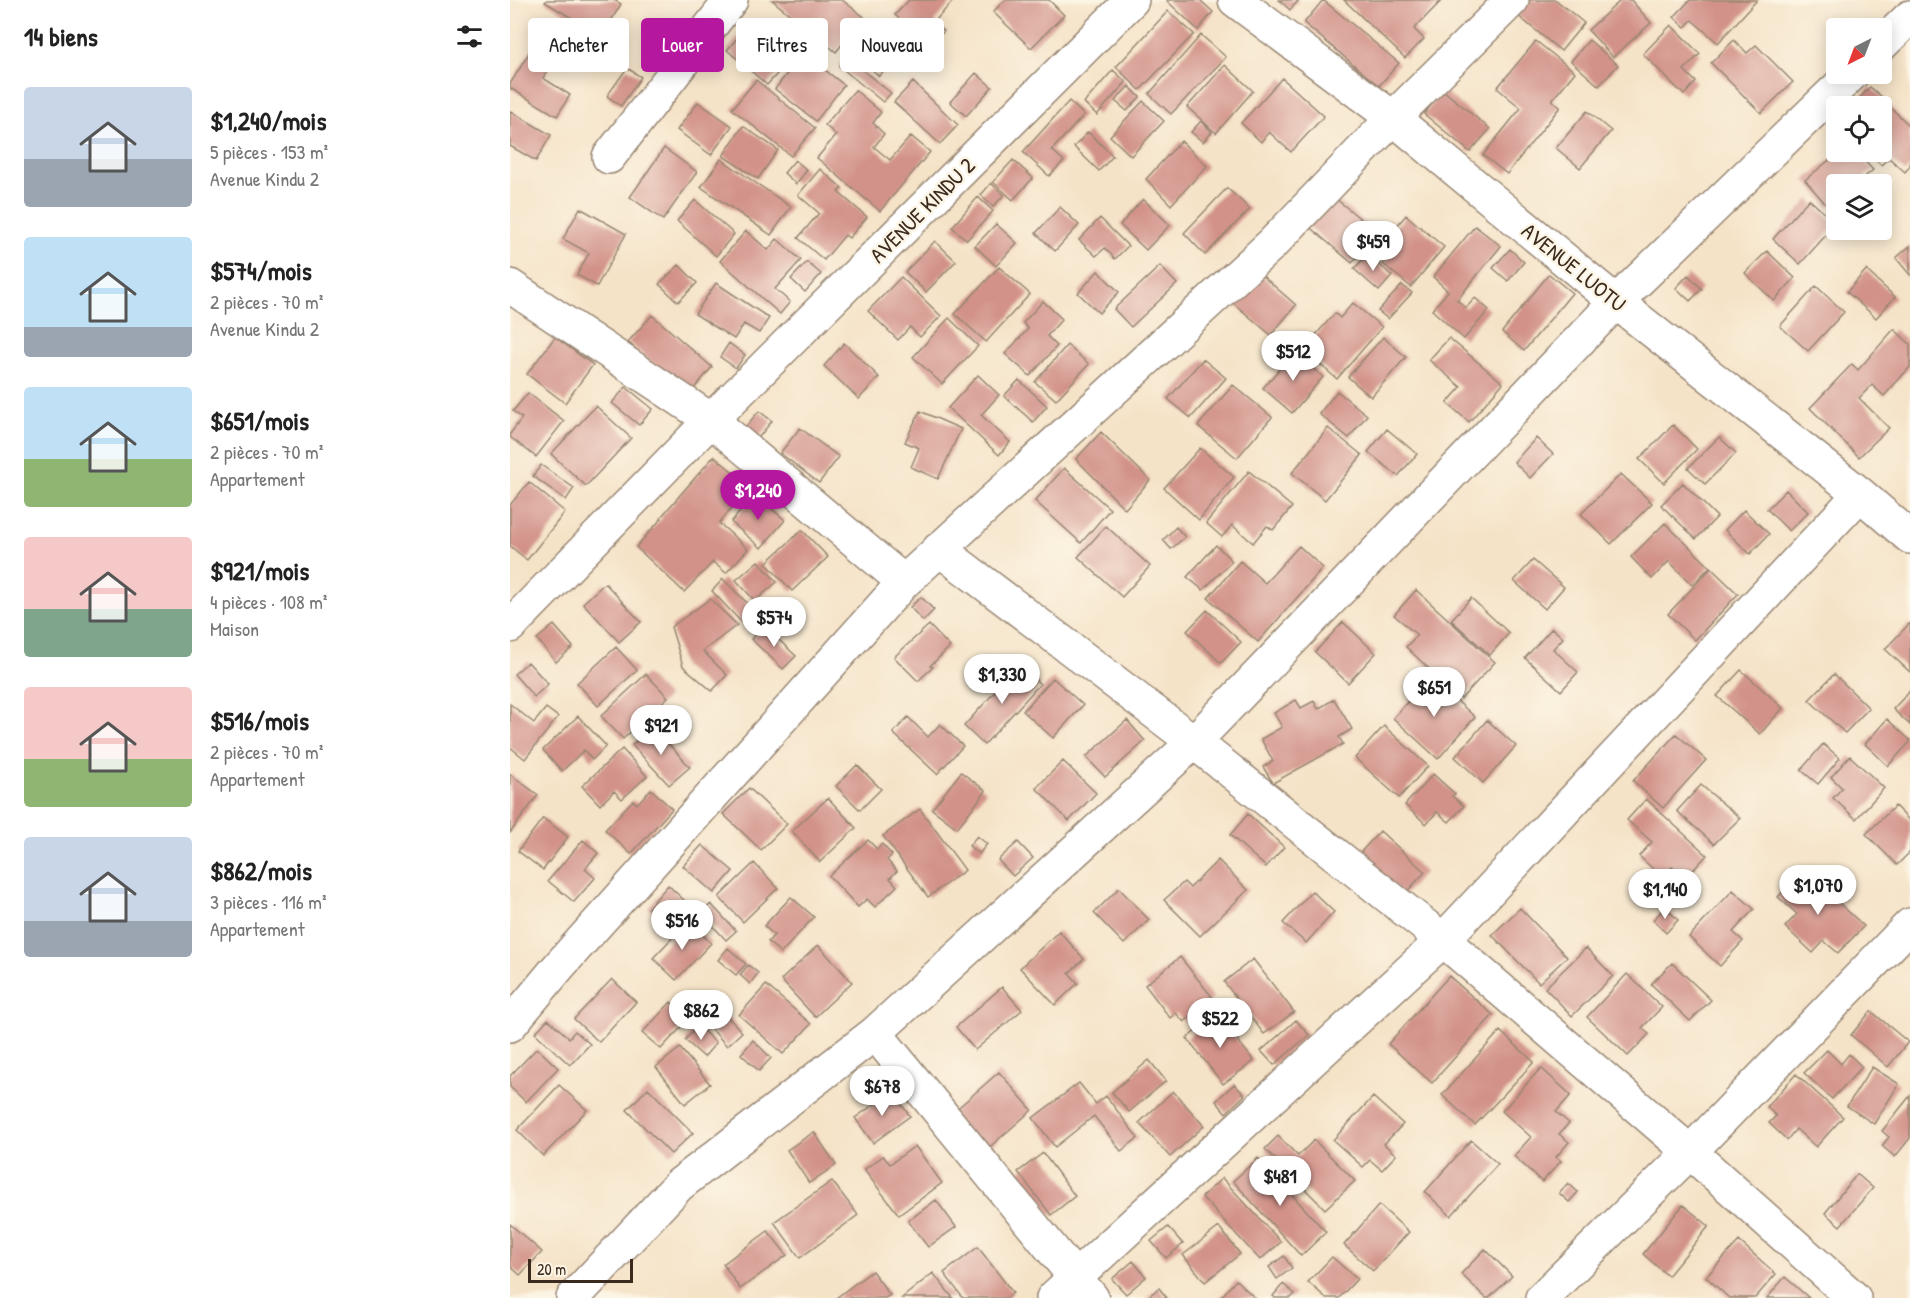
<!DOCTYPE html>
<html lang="fr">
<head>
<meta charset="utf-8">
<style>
  :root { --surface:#fff; --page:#f6f6f6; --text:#222; --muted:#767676; --accent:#b5179e }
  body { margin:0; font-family:"Patrick Hand",sans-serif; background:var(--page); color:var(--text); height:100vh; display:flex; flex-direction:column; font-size:22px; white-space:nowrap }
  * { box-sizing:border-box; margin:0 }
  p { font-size:20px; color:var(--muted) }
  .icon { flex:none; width:33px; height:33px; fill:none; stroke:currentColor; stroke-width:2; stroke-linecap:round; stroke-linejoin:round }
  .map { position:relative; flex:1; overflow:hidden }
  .details { display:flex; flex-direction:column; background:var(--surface); width:510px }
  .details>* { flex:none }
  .banner { position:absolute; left:18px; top:18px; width:570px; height:54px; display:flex; gap:12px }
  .needle { width:39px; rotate:222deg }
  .buttons { position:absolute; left:1316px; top:18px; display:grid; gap:12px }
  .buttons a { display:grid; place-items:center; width:66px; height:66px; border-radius:6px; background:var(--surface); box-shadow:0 3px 15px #0003; font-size:30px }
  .scale { position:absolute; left:18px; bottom:15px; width:105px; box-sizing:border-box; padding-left:6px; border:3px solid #3b2a1e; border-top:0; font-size:16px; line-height:21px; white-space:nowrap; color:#3b2a1e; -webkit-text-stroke:4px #fcf5e5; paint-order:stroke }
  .price { position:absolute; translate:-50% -51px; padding:0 14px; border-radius:21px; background:#fff; color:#222; font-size:20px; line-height:39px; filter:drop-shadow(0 2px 3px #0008) }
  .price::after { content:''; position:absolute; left:50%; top:36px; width:18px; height:14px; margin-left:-9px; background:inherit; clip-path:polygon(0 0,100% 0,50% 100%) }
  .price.current { background:var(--accent); color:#fff }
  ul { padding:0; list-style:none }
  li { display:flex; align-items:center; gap:18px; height:150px; padding:0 24px }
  li span { display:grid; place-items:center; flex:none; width:168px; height:120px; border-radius:6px; color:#555 }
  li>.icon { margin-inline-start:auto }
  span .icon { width:72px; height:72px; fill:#fffc; stroke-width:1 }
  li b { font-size:26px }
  h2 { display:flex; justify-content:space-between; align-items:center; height:72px; padding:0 24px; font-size:26px }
  .pill { padding:0 21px; border-radius:6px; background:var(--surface); box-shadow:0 3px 15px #0003; font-size:21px; line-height:54px }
  .pill.current { background:var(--accent); color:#fff }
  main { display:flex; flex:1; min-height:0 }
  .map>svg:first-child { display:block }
  .building { fill:#d29289 }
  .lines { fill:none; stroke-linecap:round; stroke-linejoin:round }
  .minor-casing { stroke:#988673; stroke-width:36 }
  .minor { stroke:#fff; stroke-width:33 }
  .labels { text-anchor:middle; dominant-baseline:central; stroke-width:5; stroke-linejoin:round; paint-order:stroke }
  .street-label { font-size:22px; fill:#3b2a1e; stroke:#fcf5e5 }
</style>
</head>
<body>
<main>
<section class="details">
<h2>14 biens<svg class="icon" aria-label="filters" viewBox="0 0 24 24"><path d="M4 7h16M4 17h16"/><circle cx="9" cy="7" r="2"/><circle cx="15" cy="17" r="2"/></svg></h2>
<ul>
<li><span style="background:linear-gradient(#c9d6e8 60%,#9aa5b1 0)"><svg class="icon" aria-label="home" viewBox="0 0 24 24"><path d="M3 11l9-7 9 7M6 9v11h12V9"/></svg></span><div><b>$1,240/mois</b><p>5 pièces · 153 m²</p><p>Avenue Kindu 2</p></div></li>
<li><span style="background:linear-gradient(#bfe0f5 75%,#9aa5b1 0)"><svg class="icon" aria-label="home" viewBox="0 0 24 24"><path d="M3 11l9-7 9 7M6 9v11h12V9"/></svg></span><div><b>$574/mois</b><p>2 pièces · 70 m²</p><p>Avenue Kindu 2</p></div></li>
<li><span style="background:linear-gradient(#bfe0f5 60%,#8fb573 0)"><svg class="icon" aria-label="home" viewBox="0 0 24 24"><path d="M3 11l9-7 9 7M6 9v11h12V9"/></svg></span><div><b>$651/mois</b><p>2 pièces · 70 m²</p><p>Appartement</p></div></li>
<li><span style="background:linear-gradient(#f6c9c9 60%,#7fa58c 0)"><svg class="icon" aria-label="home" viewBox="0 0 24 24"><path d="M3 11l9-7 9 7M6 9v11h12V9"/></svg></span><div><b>$921/mois</b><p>4 pièces · 108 m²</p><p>Maison</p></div></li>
<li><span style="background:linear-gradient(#f6c9c9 60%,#8fb573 0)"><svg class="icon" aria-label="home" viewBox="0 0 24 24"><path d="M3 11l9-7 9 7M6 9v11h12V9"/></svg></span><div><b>$516/mois</b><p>2 pièces · 70 m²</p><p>Appartement</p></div></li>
<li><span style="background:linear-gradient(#c9d6e8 70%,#9aa5b1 0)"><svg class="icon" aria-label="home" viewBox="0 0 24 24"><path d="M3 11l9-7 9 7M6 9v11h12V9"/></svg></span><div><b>$862/mois</b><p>3 pièces · 116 m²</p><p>Appartement</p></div></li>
</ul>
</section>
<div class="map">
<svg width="1400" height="1298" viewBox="0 0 1400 1298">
  <rect width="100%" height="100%" fill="#fcf5e5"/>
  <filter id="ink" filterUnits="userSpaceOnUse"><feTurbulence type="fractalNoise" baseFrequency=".0167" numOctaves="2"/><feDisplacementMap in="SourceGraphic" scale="12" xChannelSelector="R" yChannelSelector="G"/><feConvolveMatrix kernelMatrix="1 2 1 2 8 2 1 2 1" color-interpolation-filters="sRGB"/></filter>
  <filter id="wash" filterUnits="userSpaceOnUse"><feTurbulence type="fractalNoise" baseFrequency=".008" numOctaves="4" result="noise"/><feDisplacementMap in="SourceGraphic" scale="24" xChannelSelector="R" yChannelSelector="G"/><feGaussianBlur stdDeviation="1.35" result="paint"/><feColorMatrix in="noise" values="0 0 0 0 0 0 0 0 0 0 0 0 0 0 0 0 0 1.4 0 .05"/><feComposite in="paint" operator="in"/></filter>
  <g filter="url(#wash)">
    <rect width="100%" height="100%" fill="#f5e3c8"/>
    <g id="blocks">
      <path class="building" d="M37,0H104L111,4L92,36L35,2Z
        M262,0H332L354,17L326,52Z
        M399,0H444L424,22L434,31L420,46L385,15Z
        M495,0H539L554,15L521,48L483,12Z
        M659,0H690L703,12L688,30L657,1Z
        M769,0H789L780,10Z
        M813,0L889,63L869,86L794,23Z
        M834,0H932L904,29L914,39L895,58Z
        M1019,0H1046L1074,23L1051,51L1007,15Z
        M1111,0H1121L1141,23L1103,57L1078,30Z
        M1180,0H1247L1208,43L1182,20L1175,27L1164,17Z
        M658,11L684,34L630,90L606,67Z
        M1161,25L1190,54L1174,70L1186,82L1174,95L1133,54Z
        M379,26L399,43L369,76L350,59Z
        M352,27L362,36L345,55L336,46Z
        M235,29L277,63L257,85L217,50Z
        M691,35L716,57L661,114L639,94Z
        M27,40L48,53L33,78L60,95L47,116L0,88V84Z
        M1079,40L1108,65L1089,86L1061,61Z
        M1224,40L1237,53L1246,45L1283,82L1251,113L1201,63Z
        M1026,41L1065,72L1042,100L1050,107L997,174L973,155L1011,108L987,88Z
        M293,53L334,85L306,121L265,89Z
        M336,57L381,93L373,102L329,66Z
        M715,65L743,91L706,133L677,107Z
        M117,68L131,77L111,106L97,96Z
        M603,70L616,82L587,115L574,103Z
        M466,73L482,87L456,116L440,102Z
        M772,78L814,116L781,152L759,132L751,142L731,123Z
        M246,80L305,128L281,156L222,109Z
        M403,82L448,125L430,144L384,102Z
        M619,86L630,97L617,111L605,101Z
        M1360,87L1372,97L1363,106H1342Z
        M345,90L371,112L363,123L374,134L364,147L380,160L401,136L420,152L370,211L307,158L326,135L315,125Z
        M933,90L980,129L960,152L914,114Z
        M559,101L574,115L542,150L554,161L539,176L513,152Z
        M633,101L654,121L621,156L600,136Z
        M188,102L222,126L201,155L167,130Z
        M1379,106L1400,126V166L1395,172L1379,158L1371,165L1358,153L1360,152H1371V115Z
        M0,111L41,135L26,161L0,146Z
        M1077,111L1101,131L1070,168L1046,148Z
        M691,121L702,132L693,142L681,132Z
        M233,126L268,150L248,179L213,156Z
        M578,132L603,156L589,171L564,147Z
        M671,141L697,166L661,205L636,179Z
        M154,148L187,172L153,220L120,197Z
        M1329,152H1346L1363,170L1346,184H1326V202L1319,208L1295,180Z
        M211,159L281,207L261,235L191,187Z
        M285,160L297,170L286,184L274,173Z
        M503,160L523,178L503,200L483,182Z
        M310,169L332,188L328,192L357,217L339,238L335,235L314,260L288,238L309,213L288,195Z
        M481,183L494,195L483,207L471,195Z
        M717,188L740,209L695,255L674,233Z
        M820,194L868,233L842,263L796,224Z
        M468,197L483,211L457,240L442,227Z
        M633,199L660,225L636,250L610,225Z
        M1299,199L1326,224L1290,264L1263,239Z
        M185,200L224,234L206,256L167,221Z
        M550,207L569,225L545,251L526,233Z
        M70,208L116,234L87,286L67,275L79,253L53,239Z
        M896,215L934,247L901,287L873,264L891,241L881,233Z
        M590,218L618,246L605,259L595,248L586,256L569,240Z
        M486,224L507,243L486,266L465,246Z
        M965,226L991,246L947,300L956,308L965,298L979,310L954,339L922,310L938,291L923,277Z
        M236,231L258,250L267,239L291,260L265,289L280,302L270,314L210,261Z
        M425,241L446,261L416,292L395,272Z
        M1400,246V275L1386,258Z
        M1000,249L1014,262L998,281L983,268Z
        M1257,251L1285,278L1264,301L1235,273Z
        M858,254L882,276L869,291L844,269Z
        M297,262L311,274L295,292L281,279Z
        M169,265L187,283L168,302L149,284Z
        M650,266L667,284L621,327L604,309Z
        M489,267L520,294L476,342L445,314Z
        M1356,270L1385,297L1366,318L1337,292Z
        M588,271L609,292L589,313L568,293Z
        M748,272L786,305L761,335L722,302Z
        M1039,274L1062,293L1014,351L992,332Z
        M1178,275L1192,289L1180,301L1166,288Z
        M391,277L431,316L410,337L400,327L388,340L358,311Z
        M206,283L259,318L249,333L234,324L224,339L185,314Z
        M892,285L902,293L878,319L868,311Z
        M1306,286L1334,312L1298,351L1270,326Z
        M533,301L552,319L537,336L547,346L520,376L495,354L518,329L513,323Z
        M843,303L872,327L827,379L799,355L809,344L803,338L825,313L830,318Z
        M142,315L202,367L179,395L118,342Z
        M439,318L468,346L432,384L403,357Z
        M1384,329L1400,344V367L1374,396L1362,385L1349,398L1379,428L1349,457L1300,408L1342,364L1348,370Z
        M45,337L83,365L55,403L17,374Z
        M873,337L896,357L861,397L838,377Z
        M939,338L993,383L959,422L937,403L951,387L919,360Z
        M219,343L235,355L226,368L210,357Z
        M334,343L369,377L349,399L314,366Z
        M557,345L579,364L546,400L525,382Z
        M784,352L813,377L782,413L753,388Z
        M693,359L716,378L681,418L658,399Z
        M468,375L489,395L471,415L500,442L489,455L438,408Z
        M509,380L537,406L523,422L494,396Z
        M723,385L762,417L727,458L688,426Z
        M116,387L143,409L129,425L102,403Z
        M827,391L857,415L839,438L809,414Z
        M18,393L54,421L26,457L0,437V434L12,418L3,411Z
        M86,406L121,438L76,486L41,454Z
        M249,411L262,421L245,442L232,431Z
        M410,411L451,429L428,479L401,467L409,448L395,442Z
        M1163,425L1187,449L1154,483L1129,459Z
        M290,428L329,457L309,483L270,453Z
        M818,428L852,455L815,500L782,473Z
        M877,429L907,454L888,476L858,452Z
        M591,432L640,480L615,509L566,459Z
        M1209,437L1226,453L1195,484L1178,468Z
        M1026,438L1043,454L1020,478L1004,462Z
        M690,448L724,477L689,520L654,488Z
        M204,456L241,487L209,523L238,549L216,573L203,562L174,592L126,547L152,518L151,517Z
        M31,465L64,488L56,500L23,476Z
        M554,468L600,509L571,543L525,501Z
        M739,471L782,507L763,530L757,526L743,543L722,525L712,537L696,523Z
        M1111,474L1142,503L1101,544L1071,514Z
        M19,482L55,512L17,560L0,546V505Z
        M1173,483L1207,517L1186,539L1151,505Z
        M1276,490L1298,512L1279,531L1257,509Z
        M245,495L275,520L251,548L221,522Z
        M1234,510L1259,534L1240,554L1215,530Z
        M1155,523L1200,567L1182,585L1159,561L1142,579L1121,557Z
        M596,526L640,566L612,597L568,557Z
        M666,527L675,537L661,549L653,540Z
        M292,530L318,557L282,591L256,563Z
        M706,545L722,561L693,590L677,577Z
        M789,546L813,568L748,642L698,598L730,561L755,583Z
        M1023,560L1054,587L1035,609L1004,581Z
        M248,561L267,582L245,601L226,580Z
        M1201,568L1228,594L1185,640L1158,614Z
        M213,579L245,611L232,623L202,591Z
        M95,583L131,622L109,642L73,603Z
        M906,590L985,662L951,699L896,647L907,635L884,615Z
        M411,597L424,610L413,621L400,607Z
        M961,598L999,633L980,655L941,620Z
        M200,599L227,625L193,651L217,675L202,691L173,666L161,627Z
        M697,610L731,642L711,663L677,631Z
        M833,622L866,653L838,683L805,652Z
        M1400,623V672L1375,649Z
        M44,625L63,647L46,662L27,639Z
        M419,625L440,647L420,666L423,667L408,681L384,657Z
        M254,626L286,656L273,669L241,639Z
        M1042,628L1053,638L1043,649L1068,672L1051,691L1015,658Z
        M106,647L127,670L88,706L67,683Z
        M18,662L38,684L24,697L4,674Z
        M509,665L530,684L474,745L454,726Z
        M1231,670L1273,708L1250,734L1207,696Z
        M136,674L158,697L113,739L91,716Z
        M1324,674L1359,708L1335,733L1299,700Z
        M920,677L965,717L928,759L883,718Z
        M543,678L573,705L543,738L513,711Z
        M1400,691V725L1383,709Z
        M824,699L842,729L829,737L833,744L763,783L753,767L763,761L751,739L772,727L764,713L786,700L791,708L804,701L808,709Z
        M0,704L24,723L36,708L48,717L15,759L0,747Z
        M68,716L96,746L82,760L74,750L52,771L33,750Z
        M398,717L418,737L430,724L453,746L427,774L383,733Z
        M1377,719L1400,740V742L1378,766L1355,744Z
        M617,720L635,741L595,777L576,757Z
        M977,720L1006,746L973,783L945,757Z
        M142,726L180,767L159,785L122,745Z
        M874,726L918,766L889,798L845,758Z
        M1166,734L1196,760L1153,808L1123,781Z
        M1313,744L1330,758L1308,784L1291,770Z
        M112,749L137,776L112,799L104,791L90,805L72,786Z
        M1340,756L1374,788L1346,819L1323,798L1332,788L1321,777Z
        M553,761L586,793L559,821L526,788Z
        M347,765L371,789L350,810L326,786Z
        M451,772L476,791L447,828L422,809Z
        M0,774L28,795L0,833Z
        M923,774L945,794L942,796L954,806L939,822L927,812L916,824L895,805Z
        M1191,785L1230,818L1204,844L1167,811Z
        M239,788L277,824L251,850L213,814Z
        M141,789L162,809L121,854L95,830L123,800L127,804Z
        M318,798L346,828L310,862L282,831Z
        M1136,799L1197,855L1175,879L1162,867L1153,878L1129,856L1142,842L1117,820Z
        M1385,806L1400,821V852L1387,865L1356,834Z
        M410,809L455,870L418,897L373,836Z
        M738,814L774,847L756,867L720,835Z
        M33,818L58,837L33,870L8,851Z
        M870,831L915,872L893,896L848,855Z
        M467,836L477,844L469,854L459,846Z
        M73,840L88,853L75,869L85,878L64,902L38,881Z
        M358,840L367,849L372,844L382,855L377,860L387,871L380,878L387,886L365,907L357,899L348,907L319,876Z
        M508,842L523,858L503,876L488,860Z
        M192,845L223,871L204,893L173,866Z
        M708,860L738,890L690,936L654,900L674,882L680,888Z
        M244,863L268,888L233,922L209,897Z
        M1293,870L1354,926L1328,953L1314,941L1303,953L1275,927L1287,914L1268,897Z
        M158,885L176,902L156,925L138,908Z
        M609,888L639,920L614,944L584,913Z
        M1223,890L1244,909L1223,932L1233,941L1210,966L1179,937Z
        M802,891L824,912L796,943L773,923Z
        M281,897L304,917L271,953L258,942L264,935L254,926Z
        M201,904L226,931L216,940L191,913Z
        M1155,907L1168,920L1156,933L1143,920Z
        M1010,908L1057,957L1029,983L982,935Z
        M178,921L201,943L166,980L143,958Z
        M549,931L574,959L559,973L568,983L545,1005L510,968Z
        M308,945L342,982L305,1017L271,980Z
        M218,948L236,964L226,975L208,960Z
        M1076,948L1103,976L1062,1016L1035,988Z
        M670,957L703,998L674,1022L666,1013L660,1018L635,985Z
        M743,959L784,1012L754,1034L714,982Z
        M1162,963L1201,1000L1180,1021L1141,984Z
        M238,965L248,973L240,984L230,975Z
        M1117,974L1152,1007L1132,1028L1139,1034L1118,1056L1077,1017Z
        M939,976L983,1015L922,1083L878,1044Z
        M102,979L126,1002L89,1042L64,1019Z
        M256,985L301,1024L273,1054L229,1015Z
        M492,987L512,1010L465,1050L446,1027Z
        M199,997L232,1032L217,1046L185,1011Z
        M161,1002L179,1019L151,1049L132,1033Z
        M1361,1011L1398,1042L1378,1067L1341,1035Z
        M707,1014L744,1061L713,1084L677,1038Z
        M38,1019L59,1038L65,1031L80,1044L60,1065L25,1033Z
        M786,1020L799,1035L764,1065L751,1051Z
        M188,1026L206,1043L194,1057L175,1040Z
        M990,1031L1024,1062L965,1125L932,1095Z
        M243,1040L261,1058L249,1071L231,1054Z
        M27,1048L48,1068L16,1102L0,1087V1076Z
        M170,1048L200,1084L175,1104L146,1067Z
        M1317,1050L1331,1064L1339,1054L1352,1067L1322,1099L1294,1073Z
        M639,1060L656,1081L619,1112L602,1092Z
        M1362,1067L1389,1084L1364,1124L1337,1106Z
        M1031,1068L1061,1095L1046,1112L1059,1123L1049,1134L1059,1142L1046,1157L1051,1161L1032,1182L1004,1156L1021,1137L992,1111Z
        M489,1072L522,1110L474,1152L441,1114Z
        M1286,1074L1333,1117L1306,1147L1286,1129L1277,1140L1259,1123L1266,1116L1257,1107Z
        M569,1083L586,1104L596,1096L628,1138L611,1151L584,1116L545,1147L523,1118Z
        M724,1084L735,1095L716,1113L706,1101Z
        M49,1085L77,1110L33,1156L7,1130Z
        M138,1088L183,1133L161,1154L117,1110Z
        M663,1091L694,1126L660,1157L629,1123Z
        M382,1092L400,1116L363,1143L345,1118Z
        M1400,1096V1138L1385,1157L1372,1146L1379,1137L1372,1131Z
        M863,1097L893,1124L874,1144L886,1155L872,1170L860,1160L853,1167L823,1140Z
        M304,1132L326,1165L299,1183L277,1150Z
        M768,1136L788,1156L804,1140L845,1181L815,1209L755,1149Z
        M961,1140L988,1164L941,1216L915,1192Z
        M405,1146L432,1183L389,1215L354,1170L373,1156L380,1164Z
        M533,1153L565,1196L541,1215L508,1172Z
        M748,1158L816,1232L791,1256L723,1181Z
        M1347,1174L1363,1188L1330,1226L1315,1213Z
        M712,1178L771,1242L750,1260L692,1197Z
        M322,1181L348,1215L290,1258L264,1222Z
        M1058,1183L1068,1192L1059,1202L1049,1193Z
        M426,1200L446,1227L418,1247L398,1221Z
        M869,1205L899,1232L863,1271L834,1245Z
        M1173,1205L1199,1226L1158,1276L1133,1254Z
        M0,1224L32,1252L10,1275L0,1266Z
        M658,1227L673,1244L656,1258L641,1241Z
        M709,1227L730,1254L695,1282L673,1255Z
        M258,1231L277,1255L230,1289L213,1264Z
        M1229,1241L1266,1274L1245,1298H1219L1196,1277Z
        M468,1247L503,1293L497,1298H453L434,1273Z
        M975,1249L1002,1276L979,1298H976L951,1274Z
        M774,1256L782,1268L767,1279L759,1267Z
        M822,1257L847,1279L829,1298H816L798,1282Z
        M623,1261L636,1277L616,1294L602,1279Z
        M362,1271L380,1295L375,1298H326Z
        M423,1273L443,1298H392Z
        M1275,1277L1299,1298H1257Z
        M726,1280L745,1298H710Z
        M773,1284L785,1294L781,1298H765L763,1296Z
        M649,1288L657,1298H636Z"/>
    </g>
  </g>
  <g filter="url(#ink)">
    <use href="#blocks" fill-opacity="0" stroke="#988673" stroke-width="1.5"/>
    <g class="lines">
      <g class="minor-casing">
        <path id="minor" d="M725,0L883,118L1106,302L1350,494L1400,537
          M1371,45L1400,17
          M99,157L221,0
          M0,286L201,420L394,582
          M429,549L684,742L933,940L1180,1152L1344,1298
          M0,626L201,420L622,0
          M0,1025L50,965L394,582L762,244L883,118L1002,0
          M365,1033L582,1298
          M63,1298L169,1185L365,1033L684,742L1106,302L1342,74
          M543,1298L933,940L1350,494
          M1032,1298L1180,1152L1400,925"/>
      </g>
      <use href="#minor" class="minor"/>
    </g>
  </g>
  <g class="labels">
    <g class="street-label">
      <text transform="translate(412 210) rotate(-45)">AVENUE KINDU 2</text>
      <text transform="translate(1064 267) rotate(39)">AVENUE LUOTU</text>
    </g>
  </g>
</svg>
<div class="buttons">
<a><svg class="needle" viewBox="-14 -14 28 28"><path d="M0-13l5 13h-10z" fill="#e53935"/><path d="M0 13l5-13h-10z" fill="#767676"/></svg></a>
<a><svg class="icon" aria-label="locate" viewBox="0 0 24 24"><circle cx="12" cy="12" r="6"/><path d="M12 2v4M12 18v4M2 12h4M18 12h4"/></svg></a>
<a><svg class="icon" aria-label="layers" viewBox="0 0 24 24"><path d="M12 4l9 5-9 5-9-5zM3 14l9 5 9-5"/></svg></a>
</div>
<div class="scale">20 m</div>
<b class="price" style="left:863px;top:272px">$459</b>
<b class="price" style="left:783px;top:382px">$512</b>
<b class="price current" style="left:248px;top:521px">$1,240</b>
<b class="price" style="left:264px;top:648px">$574</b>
<b class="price" style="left:492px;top:705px">$1,330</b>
<b class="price" style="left:924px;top:718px">$651</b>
<b class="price" style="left:151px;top:756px">$921</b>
<b class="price" style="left:1308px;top:916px">$1,070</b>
<b class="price" style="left:1155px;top:920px">$1,140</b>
<b class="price" style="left:172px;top:951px">$516</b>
<b class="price" style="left:191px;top:1041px">$862</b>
<b class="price" style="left:710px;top:1049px">$522</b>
<b class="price" style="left:372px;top:1117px">$678</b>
<b class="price" style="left:770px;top:1207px">$481</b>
<div class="banner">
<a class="pill">Acheter</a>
<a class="pill current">Louer</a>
<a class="pill">Filtres</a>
<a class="pill">Nouveau</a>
</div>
</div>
</main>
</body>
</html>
